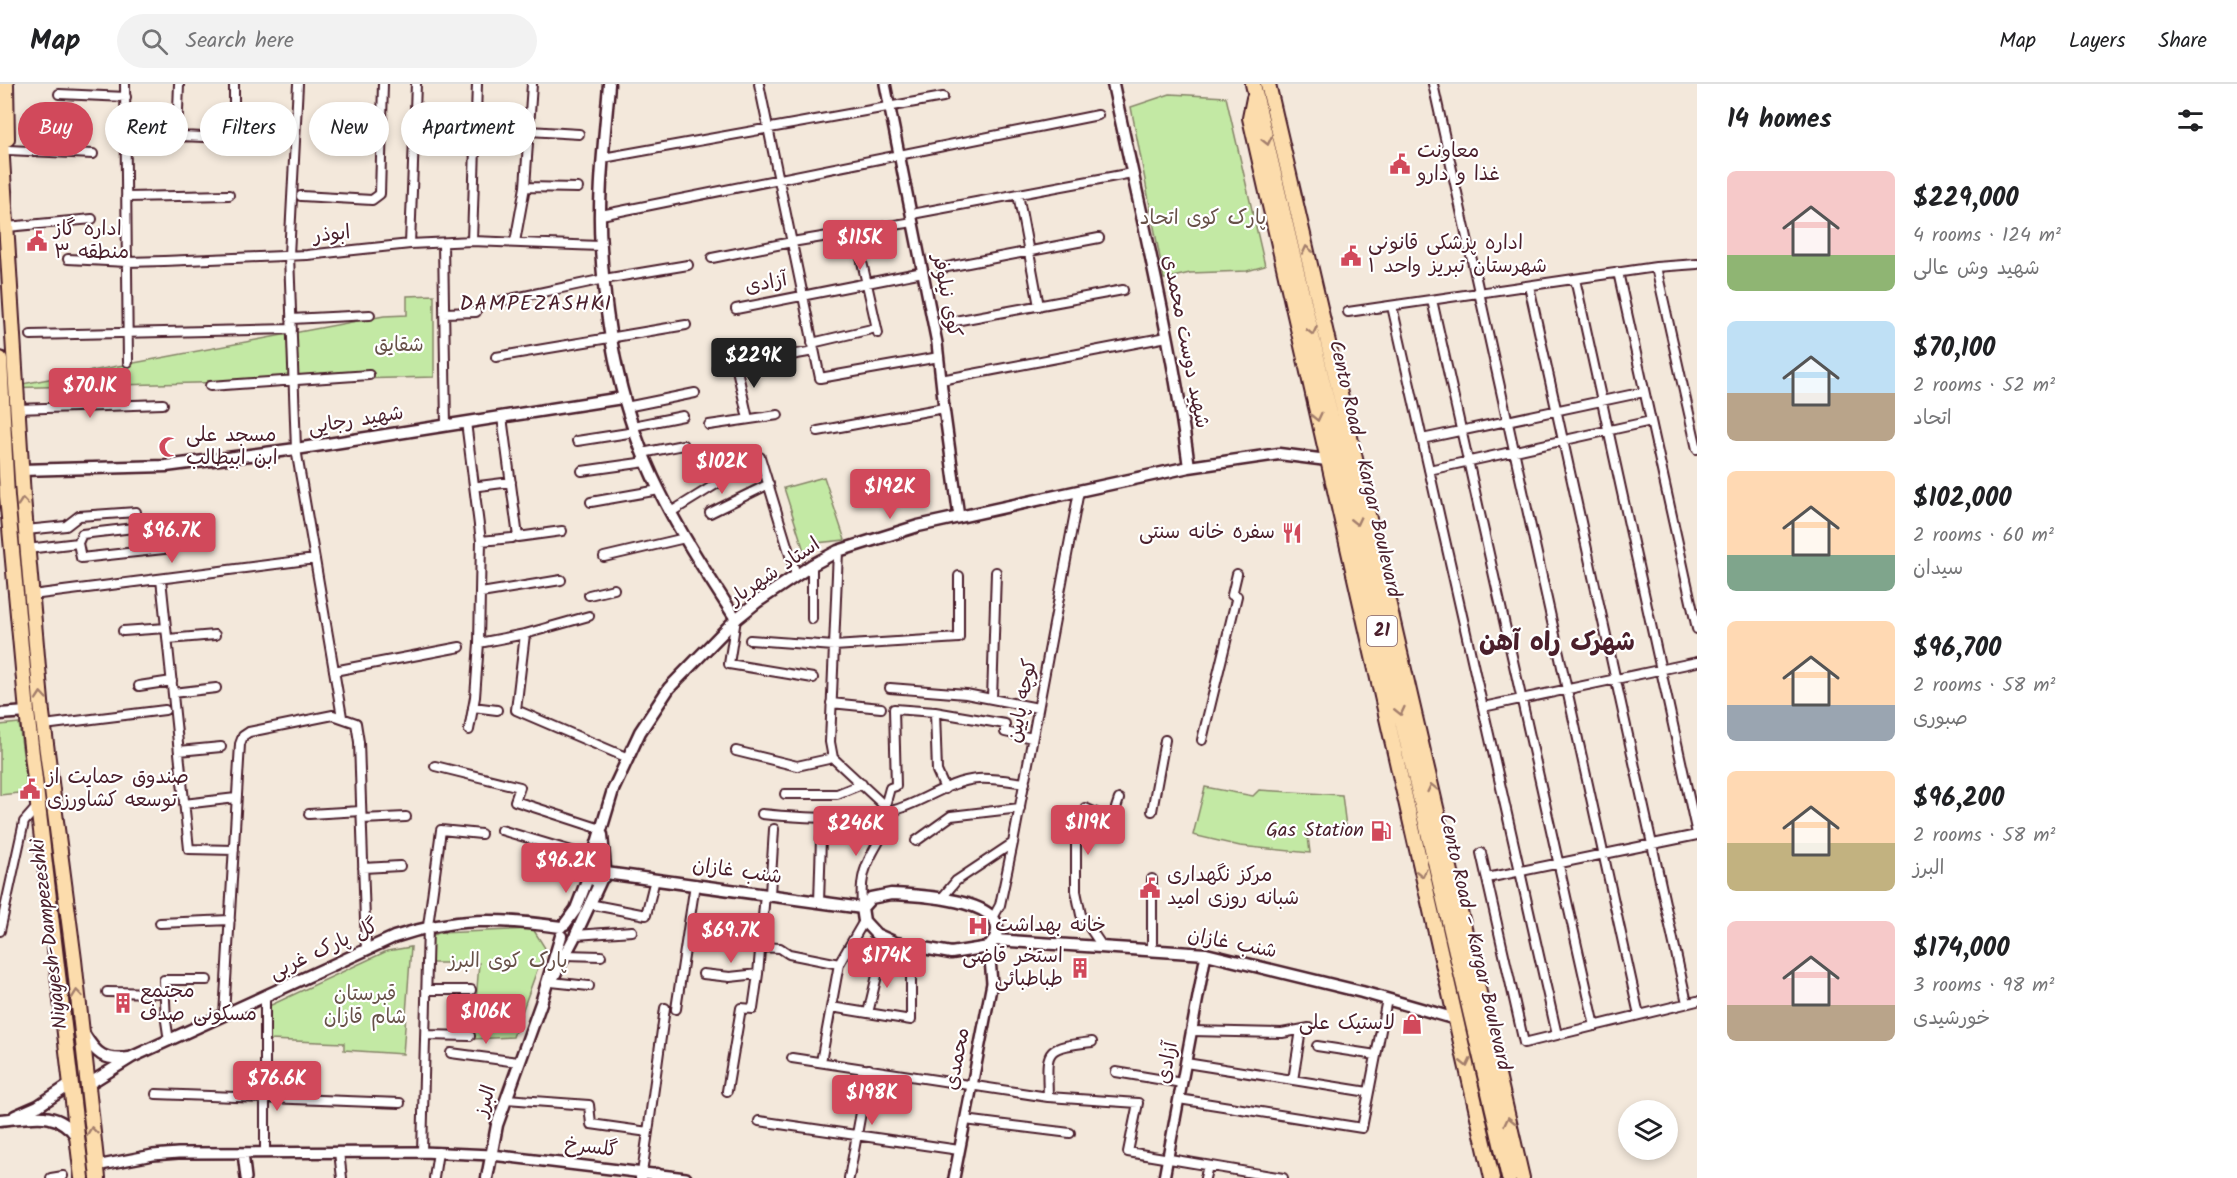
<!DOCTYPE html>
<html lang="en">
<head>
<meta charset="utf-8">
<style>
  :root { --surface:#fff; --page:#f2f2f2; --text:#202124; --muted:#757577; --line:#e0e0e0; --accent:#d1495b }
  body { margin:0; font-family:Kalam,"Playpen Sans Arabic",sans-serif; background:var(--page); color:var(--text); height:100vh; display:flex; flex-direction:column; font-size:22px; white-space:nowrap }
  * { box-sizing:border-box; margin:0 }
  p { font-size:20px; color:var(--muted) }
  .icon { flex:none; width:33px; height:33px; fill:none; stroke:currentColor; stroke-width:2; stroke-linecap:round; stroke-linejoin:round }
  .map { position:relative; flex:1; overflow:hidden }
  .details { display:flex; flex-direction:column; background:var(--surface); width:540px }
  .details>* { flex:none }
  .banner { position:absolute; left:18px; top:18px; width:570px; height:54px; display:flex; gap:12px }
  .buttons { position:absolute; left:1618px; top:1016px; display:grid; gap:12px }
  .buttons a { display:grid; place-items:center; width:60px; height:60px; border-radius:50%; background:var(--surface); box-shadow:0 3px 9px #0003; font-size:30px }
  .price { position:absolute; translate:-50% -51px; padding:0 14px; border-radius:6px; background:var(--accent); color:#fff; font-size:20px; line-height:39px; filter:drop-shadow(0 2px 3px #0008) }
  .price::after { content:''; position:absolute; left:50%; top:36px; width:18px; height:14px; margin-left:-9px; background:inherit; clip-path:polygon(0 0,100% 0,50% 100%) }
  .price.current { background:#222; color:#fff }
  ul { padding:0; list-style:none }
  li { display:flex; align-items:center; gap:18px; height:150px; padding:0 30px }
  li span { display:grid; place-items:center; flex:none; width:168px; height:120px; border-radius:9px; color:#555 }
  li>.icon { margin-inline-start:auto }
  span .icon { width:72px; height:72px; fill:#fffc; stroke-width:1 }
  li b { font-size:26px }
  h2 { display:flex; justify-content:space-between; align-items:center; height:72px; padding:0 30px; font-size:26px }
  .tag { padding:0 21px; border-radius:27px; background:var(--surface); box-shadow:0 3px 9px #0003; font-size:21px; line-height:54px }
  .tag.current { background:var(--accent); color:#fff }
  header { display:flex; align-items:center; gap:36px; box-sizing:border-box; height:84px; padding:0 30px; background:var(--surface); border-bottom:2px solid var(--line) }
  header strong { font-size:28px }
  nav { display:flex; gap:33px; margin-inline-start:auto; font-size:21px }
  .search { width:420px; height:54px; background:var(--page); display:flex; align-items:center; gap:15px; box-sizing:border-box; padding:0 21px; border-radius:33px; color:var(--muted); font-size:22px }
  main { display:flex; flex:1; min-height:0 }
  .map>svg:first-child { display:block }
  .green { fill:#c3e9a4; stroke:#868468; stroke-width:1.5 }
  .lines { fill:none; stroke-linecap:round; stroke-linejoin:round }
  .minor-casing { stroke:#4a1f2b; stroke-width:12 }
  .tertiary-casing { stroke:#4a1f2b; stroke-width:14 }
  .secondary-casing { stroke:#4a1f2b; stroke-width:15 }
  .trunk-casing { stroke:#4a1f2b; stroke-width:18 }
  .minor { stroke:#fff; stroke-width:8 }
  .tertiary { stroke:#fff; stroke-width:9 }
  .secondary { stroke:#fff; stroke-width:10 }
  .trunk { stroke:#fcdcac; stroke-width:14 }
  .oneway { stroke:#a37e6c }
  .labels { text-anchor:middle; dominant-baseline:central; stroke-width:4.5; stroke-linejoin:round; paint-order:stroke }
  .shield { fill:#fff; stroke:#80626b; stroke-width:1.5 }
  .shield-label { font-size:18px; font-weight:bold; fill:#4a1f2b }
  .poi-label { font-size:20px; fill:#4a1f2b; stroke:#fff; text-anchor:start }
  .park-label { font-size:20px; fill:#685249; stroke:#fff }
  .street-label { font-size:20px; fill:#4a1f2b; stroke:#fff }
  .neighbourhood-label { font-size:21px; letter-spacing:1.5px; fill:#4a1f2b; stroke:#fff }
  .district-label { font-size:26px; font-weight:bold; fill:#4a1f2b; stroke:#fff }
</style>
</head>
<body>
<header>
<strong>Map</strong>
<div class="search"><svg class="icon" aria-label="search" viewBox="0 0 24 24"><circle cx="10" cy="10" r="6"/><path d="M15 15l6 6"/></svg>Search here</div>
<nav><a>Map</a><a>Layers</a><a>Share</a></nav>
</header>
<main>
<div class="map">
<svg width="1697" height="1094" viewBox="0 0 1697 1094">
  <rect width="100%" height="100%" fill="#f3e8db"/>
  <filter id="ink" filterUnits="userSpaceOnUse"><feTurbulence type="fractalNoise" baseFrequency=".0167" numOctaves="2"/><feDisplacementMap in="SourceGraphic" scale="12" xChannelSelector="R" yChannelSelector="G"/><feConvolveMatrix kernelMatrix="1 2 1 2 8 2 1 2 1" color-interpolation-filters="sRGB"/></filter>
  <g filter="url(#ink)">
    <path class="green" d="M1170,10L1226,13L1265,182L1247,187L1190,189L1164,195L1131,23Z
      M434,211V293L1,304L384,232L407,231V212Z
      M824,393L845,456L816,459L805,470L784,404Z
      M19,639L28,708L0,711V641Z
      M1205,703L1253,712L1259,706L1342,711L1346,743L1307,744L1310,769L1240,762L1193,751Z
      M533,845L545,864L513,953L473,955L479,879H429L428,853L439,849Z
      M411,863L403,970L344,966V959L269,956V922L387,867Z"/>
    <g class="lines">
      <g class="minor-casing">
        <path id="minor" d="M125,0L128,278
          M298,0L289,171L296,365L342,633
          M759,0L820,294L939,273
          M1433,0L1639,931
          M59,10L126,13
          M529,47L579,50
          M134,50L227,54L232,52L234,46V0
          M177,53L179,0
          M8,66L93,70
          M603,74L943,13
          M525,103L578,104
          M1018,110L1039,222
          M301,112L372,116L380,110L383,0
          M126,113L229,111
          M912,130L1132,89
          M601,131L1098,31
          M7,143L92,135
          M855,147L878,249
          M472,157L477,0
          M515,158L525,103L532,0
          M443,159L446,341
          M410,160L416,0
          M712,174L792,158L913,138
          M68,175L127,178L164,177L307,171L410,160L472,157L600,162
          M1656,183L1697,180
          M942,184L1099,154
          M1618,188L1697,545
          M1575,195L1697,750
          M1529,202L1687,919
          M1432,216L1595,942
          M501,217L604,195L688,181
          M1392,222L1557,951
          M736,225L923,188
          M1348,228L1656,183L1697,365
          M444,229L476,228
          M291,235L370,231
          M955,237L1123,206
          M31,251L292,245
          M812,259L876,244
          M496,273L686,241
          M736,281L748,335
          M717,284L814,267
          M941,296L1167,253
          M210,302L369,291
          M626,323L695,309
          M17,325L163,320
          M502,333L518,453L562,447
          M466,338L481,457L479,559L475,613L469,646
          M709,341L778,331
          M633,342L683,332
          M818,347L944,324
          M1422,355L1644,308
          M577,357L635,348
          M642,369L683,361
          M1429,386L1651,337
          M582,387L646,378
          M479,402L511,398
          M591,418L659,406
          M671,428L760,373L796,491
          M710,429L769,400
          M26,446L66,442L79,432L136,428
          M481,457L512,454
          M78,459L81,474L173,464
          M27,465L78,459L82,450L168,440
          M838,467L830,658L833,674L890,727
          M604,473L685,454
          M161,495L189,765L234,766
          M481,509L561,496
          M32,511L315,475
          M589,511L614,505
          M736,535L729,580L813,594
          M812,535V481
          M123,547L166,544
          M525,550L516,626L628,674
          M168,555L215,551
          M750,556L834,562L959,554V492
          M479,559L525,550L589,532
          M334,587L460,563
          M139,602L172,597
          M890,604L966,610L1038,624
          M173,609L216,604
          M992,615L996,488
          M831,619L881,624
          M473,623L497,626
          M1483,623L1697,578
          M935,628L937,687L945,705
          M44,641L165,626
          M1202,656L1237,512L1232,511L1237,490
          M179,667L221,663
          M736,667L797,682L833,674
          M435,682L520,703L515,717L601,745
          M785,710H837L862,700
          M184,720L236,714
          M885,722L890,704L896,702L894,625L935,628L1005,640V648L1032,654
          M1152,727L1165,656
          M309,730L361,727
          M762,730C804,734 849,737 891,727C921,720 947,697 978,695C994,694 1009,697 1025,699
          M362,735L406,733
          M501,746L592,773
          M916,757L951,732L1020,724
          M1481,769L1524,959L1697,917
          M363,784L400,782
          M1487,794L1697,751
          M770,810L774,745
          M941,815L956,797L1013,759
          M819,818L821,754
          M589,820L646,831L655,795
          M862,824C861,807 861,792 869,776C878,756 886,751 890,727
          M994,832L1000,821L1013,759L1079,407
          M160,839L230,836
          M0,847L24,738L38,722
          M576,851L632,847
          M1102,862L1081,831L1076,807V755L1085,724L1112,736L1119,715
          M760,863L780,864L789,870L839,880
          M1152,865V795
          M565,871L601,872
          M703,890L730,893L758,890
          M551,898L589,902
          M426,906H471
          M107,908L164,909
          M265,912V1069
          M831,923L911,936V863
          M676,925L695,800
          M868,929L881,875
          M224,931L240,660L243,652L249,648L333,631L356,639L359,658L366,866
          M1192,947L1282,949L1309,944
          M426,951L470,952
          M169,957L166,937L164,896H207
          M1317,962L1376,971
          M451,969L518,978
          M792,974L1048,1013L1138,1019L1128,1068L1283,1094
          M821,978L839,880L864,837
          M1186,979L1368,1008
          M1116,988L1182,999
          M1293,996L1301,946
          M727,1007L741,924L753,925L758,890L765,810
          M156,1010L400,1019
          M1048,1013C1047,965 1042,964 1092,958
          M506,1015L589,1021L591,1040L648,1048L642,1089
          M1179,1015L1362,1044L1387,915
          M965,1036L1070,1049
          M759,1037L959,1066
          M648,1048L665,924
          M339,1068L342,1094
          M422,1068L428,842L441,746L481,750
          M51,1094L63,1092
          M434,1094L438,1068
          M849,1094L869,985
          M1205,1094L1208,1082"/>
      </g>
      <g class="tertiary-casing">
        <path id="tertiary" d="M885,0L937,259L944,324L959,433
          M243,1069L246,1094
          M96,1082L153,1071L178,1069L422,1068L492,1071L686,1094
          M954,1094L992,899L989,863
          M1164,1094L1206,870"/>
      </g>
      <g class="secondary-casing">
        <path id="secondary" d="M609,0C605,53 597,111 601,164C606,248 621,330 659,406C681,451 709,493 736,535
          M1113,0C1140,127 1172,254 1189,383
          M21,386L166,382L296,365L622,314
          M0,630L27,628
          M602,751L605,784
          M589,786L596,780L605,784L604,793L596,797L592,795L589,786L613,706L640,648L669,604L736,535L757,518L812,481L838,467L918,442L1189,383L1279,370L1327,376
          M606,789L862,824
          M891,810C917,811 1028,816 989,863L951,869L896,859L876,850L864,837L862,824L871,814Z
          M565,840L576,825L589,791
          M576,850L601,796
          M995,856L1206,870L1362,908L1456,935
          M554,892L574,854
          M84,950C96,970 104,977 129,974
          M87,1001L132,973L394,853C455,833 499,834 561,843
          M15,1032L38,1022L71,1000
          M0,1036C29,1034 57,1024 76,1052
          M487,1094L497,1041L541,919L561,852
          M641,1094L642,1089
          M656,1094L657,1090"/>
      </g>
      <g class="trunk-casing">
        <path id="trunk" d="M6,0L7,55
          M1253,0L1509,1094
          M1268,0L1522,1094
          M1254,14L1250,34L1492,1094
          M0,42L23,413L42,629L74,876L98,1094
          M0,275L7,412L27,628L82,1094"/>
      </g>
      <use href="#minor" class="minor"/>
      <use href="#tertiary" class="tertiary"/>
      <use href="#secondary" class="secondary"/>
      <use href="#trunk" class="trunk"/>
    </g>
    <defs><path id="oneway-chevron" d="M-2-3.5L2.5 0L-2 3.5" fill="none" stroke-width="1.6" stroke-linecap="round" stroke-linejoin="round" transform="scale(1.5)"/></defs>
    <g class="oneway">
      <use href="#oneway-chevron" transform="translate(1267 57) rotate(77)"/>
      <use href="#oneway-chevron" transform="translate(1307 166) rotate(-103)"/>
      <use href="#oneway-chevron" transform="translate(1312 247) rotate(77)"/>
      <use href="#oneway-chevron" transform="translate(1317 333) rotate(77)"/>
      <use href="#oneway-chevron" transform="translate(23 418) rotate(-95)"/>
      <use href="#oneway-chevron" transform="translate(1356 437) rotate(77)"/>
      <use href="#oneway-chevron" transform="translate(41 612) rotate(-95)"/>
      <use href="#oneway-chevron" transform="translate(1400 627) rotate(77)"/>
      <use href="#oneway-chevron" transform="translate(1432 704) rotate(-103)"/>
      <use href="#oneway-chevron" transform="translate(1422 789) rotate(77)"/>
      <use href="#oneway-chevron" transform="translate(77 910) rotate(-96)"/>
      <use href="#oneway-chevron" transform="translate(1466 979) rotate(77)"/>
      <use href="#oneway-chevron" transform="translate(1509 1037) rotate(-103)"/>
      <use href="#oneway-chevron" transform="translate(92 1047) rotate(-97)"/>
    </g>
  </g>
  <defs>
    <g id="civic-bare" transform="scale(1.62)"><path d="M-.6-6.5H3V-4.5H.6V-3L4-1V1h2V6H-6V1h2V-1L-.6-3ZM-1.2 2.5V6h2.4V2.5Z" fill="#d1495b" stroke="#fff" stroke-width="2.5" paint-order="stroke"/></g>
    <g id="mosque-bare" transform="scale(1.62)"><path d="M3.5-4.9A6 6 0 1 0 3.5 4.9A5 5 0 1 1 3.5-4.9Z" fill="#d1495b" stroke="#fff" stroke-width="2.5" paint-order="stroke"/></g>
    <g id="restaurant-bare" transform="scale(1.62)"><path d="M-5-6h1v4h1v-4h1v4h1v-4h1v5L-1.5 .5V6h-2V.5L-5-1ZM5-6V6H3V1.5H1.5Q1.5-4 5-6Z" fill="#d1495b" stroke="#fff" stroke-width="2.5" paint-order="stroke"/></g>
    <g id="fuel-bare" transform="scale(1.62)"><path d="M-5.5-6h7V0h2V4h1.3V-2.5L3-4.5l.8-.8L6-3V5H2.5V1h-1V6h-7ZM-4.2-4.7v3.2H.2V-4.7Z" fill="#d1495b" stroke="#fff" stroke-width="2.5" paint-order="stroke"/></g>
    <g id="hospital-bare" transform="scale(1.62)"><path d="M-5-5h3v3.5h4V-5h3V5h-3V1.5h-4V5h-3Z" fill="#d1495b" stroke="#fff" stroke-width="2.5" paint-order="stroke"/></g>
    <g id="building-bare" transform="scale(1.62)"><path d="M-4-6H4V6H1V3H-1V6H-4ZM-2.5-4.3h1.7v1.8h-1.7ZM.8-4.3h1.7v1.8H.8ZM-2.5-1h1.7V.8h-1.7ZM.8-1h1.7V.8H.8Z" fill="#d1495b" stroke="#fff" stroke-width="2.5" paint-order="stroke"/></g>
    <g id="shop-bare" transform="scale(1.62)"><path d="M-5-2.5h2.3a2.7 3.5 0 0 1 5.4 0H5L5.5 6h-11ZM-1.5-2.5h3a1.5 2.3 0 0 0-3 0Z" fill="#d1495b" stroke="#fff" stroke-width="2.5" paint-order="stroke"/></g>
  </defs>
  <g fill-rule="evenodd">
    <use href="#civic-bare" x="1400" y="80"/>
    <use href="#civic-bare" x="37" y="157"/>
    <use href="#civic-bare" x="1351" y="172"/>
    <use href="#mosque-bare" x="169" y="363"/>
    <use href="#restaurant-bare" x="1292" y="449"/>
    <use href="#civic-bare" x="30" y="705"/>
    <use href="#fuel-bare" x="1381" y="747"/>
    <use href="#civic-bare" x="1150" y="804"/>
    <use href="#hospital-bare" x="978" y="842"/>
    <use href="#building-bare" x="1080" y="884"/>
    <use href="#building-bare" x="123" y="919"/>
    <use href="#shop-bare" x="1412" y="940"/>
  </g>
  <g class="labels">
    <rect class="shield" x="1367" y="532" width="30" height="30" rx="4.5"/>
    <g class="shield-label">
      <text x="1382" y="547">21</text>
    </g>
    <g class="poi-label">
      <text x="1417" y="68">معاونت<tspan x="1417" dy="23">غذا و دارو</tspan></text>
      <text x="54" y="146">اداره گاز<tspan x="54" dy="23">منطقه ۳</tspan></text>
      <text x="1368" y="160">اداره پزشکی قانونی<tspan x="1368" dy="23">شهرستان تبریز واحد ۱</tspan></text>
      <text x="186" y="352">مسجد علی<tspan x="186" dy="23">ابن ابیطالب</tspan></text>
      <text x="1275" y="449" text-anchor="end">سفره خانه سنتی</text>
      <text x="47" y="694">صندوق حمایت از<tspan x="47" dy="23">توسعه کشاورزی</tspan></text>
      <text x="1364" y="747" text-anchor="end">Gas Station</text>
      <text x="1167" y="792">مرکز نگهداری<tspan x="1167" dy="23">شبانه روزی امید</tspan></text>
      <text x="995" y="842">خانه بهداشت</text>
      <text x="1063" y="873" text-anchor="end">استخر قاضی<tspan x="1063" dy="23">طباطبائی</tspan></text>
      <text x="140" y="908">مجتمع<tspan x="140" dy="23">مسکونی صدف</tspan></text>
      <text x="1395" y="940" text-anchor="end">لاستیک علی</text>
    </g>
    <g class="park-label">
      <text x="1203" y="135">پارک کوی اتحاد</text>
      <text x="399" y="262">شقایق</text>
      <text x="508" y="878">پارک کوی البرز</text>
      <text x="365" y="911">قبرستان<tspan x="365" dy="23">شام قازان</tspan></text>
    </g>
    <g class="street-label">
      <text transform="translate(332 151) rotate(-6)">ابوذر</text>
      <text transform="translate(766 200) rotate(-11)">آزادی</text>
      <text transform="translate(946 212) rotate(79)">کوی نیلوفر</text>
      <text transform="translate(1185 258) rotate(79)">شهید دوست محمدی</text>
      <text transform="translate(356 337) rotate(-9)">شهید رجایی</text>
      <text transform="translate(1364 385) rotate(77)">Cento Road - Kargar Boulevard</text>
      <text transform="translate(775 488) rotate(-34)">استاد شهریار</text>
      <text transform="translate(1023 617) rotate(-79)">کوچه پایین</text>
      <text transform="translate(737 788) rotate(8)">شنب غازان</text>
      <text transform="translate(50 850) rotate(-97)">Niyayesh-Dampezeshki</text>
      <text transform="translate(1474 858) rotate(77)">Cento Road - Kargar Boulevard</text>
      <text transform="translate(1232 860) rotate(11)">شنب غازان</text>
      <text transform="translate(324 866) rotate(-25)">گل پارک غربی</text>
      <text transform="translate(958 975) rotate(-79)">محمدی</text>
      <text transform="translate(1168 979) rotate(-79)">آزادی</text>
      <text transform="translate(486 1017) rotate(-72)">البرز</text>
      <text transform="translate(591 1064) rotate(7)">گلسرخ</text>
    </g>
    <g class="neighbourhood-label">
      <text x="536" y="220">DAMPEZASHKI</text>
    </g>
    <g class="district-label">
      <text x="1557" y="559">شهرک راه آهن</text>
    </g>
  </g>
</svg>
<div class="buttons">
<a><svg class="icon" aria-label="layers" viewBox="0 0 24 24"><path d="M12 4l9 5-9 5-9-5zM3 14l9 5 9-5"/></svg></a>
</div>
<b class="price" style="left:860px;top:187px">$115K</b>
<b class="price current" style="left:754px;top:305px">$229K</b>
<b class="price" style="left:90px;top:335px">$70.1K</b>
<b class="price" style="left:722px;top:411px">$102K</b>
<b class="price" style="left:890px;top:436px">$192K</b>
<b class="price" style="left:172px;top:480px">$96.7K</b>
<b class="price" style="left:1088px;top:772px">$119K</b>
<b class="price" style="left:856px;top:773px">$246K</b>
<b class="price" style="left:566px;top:810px">$96.2K</b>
<b class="price" style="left:731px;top:880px">$69.7K</b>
<b class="price" style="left:887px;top:905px">$174K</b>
<b class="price" style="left:486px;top:961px">$106K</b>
<b class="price" style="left:277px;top:1028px">$76.6K</b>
<b class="price" style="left:872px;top:1042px">$198K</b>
<div class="banner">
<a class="tag current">Buy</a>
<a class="tag">Rent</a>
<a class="tag">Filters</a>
<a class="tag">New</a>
<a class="tag">Apartment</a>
</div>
</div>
<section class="details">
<h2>14 homes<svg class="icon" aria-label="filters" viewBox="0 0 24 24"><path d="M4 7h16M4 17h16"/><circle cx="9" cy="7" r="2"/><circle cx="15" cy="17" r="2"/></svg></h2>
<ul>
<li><span style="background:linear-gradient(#f6c9c9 70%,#8fb573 0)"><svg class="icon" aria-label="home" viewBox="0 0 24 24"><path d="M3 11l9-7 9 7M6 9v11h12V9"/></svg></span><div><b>$229,000</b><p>4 rooms · 124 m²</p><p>شهید وش عالی</p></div></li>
<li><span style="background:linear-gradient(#bfe0f5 60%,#b9a48a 0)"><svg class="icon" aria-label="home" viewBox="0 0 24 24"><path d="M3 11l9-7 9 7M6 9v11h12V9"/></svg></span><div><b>$70,100</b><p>2 rooms · 52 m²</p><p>اتحاد</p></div></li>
<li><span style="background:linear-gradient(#ffd9b3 70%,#7fa58c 0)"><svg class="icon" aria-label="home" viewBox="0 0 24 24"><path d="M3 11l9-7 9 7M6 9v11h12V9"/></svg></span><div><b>$102,000</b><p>2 rooms · 60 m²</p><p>سیدان</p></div></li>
<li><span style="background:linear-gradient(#ffd9b3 70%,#9aa5b1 0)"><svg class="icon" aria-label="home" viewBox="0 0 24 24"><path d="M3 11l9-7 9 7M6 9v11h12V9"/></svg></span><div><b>$96,700</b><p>2 rooms · 58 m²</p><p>صبوری</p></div></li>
<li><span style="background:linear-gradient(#ffd9b3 60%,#c2b280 0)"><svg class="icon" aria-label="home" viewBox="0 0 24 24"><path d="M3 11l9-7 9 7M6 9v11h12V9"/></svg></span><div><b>$96,200</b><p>2 rooms · 58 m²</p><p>البرز</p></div></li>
<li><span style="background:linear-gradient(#f6c9c9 70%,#b9a48a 0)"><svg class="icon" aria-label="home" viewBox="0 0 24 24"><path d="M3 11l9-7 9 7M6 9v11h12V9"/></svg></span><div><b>$174,000</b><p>3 rooms · 98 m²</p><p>خورشیدی</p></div></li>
</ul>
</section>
</main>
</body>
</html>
